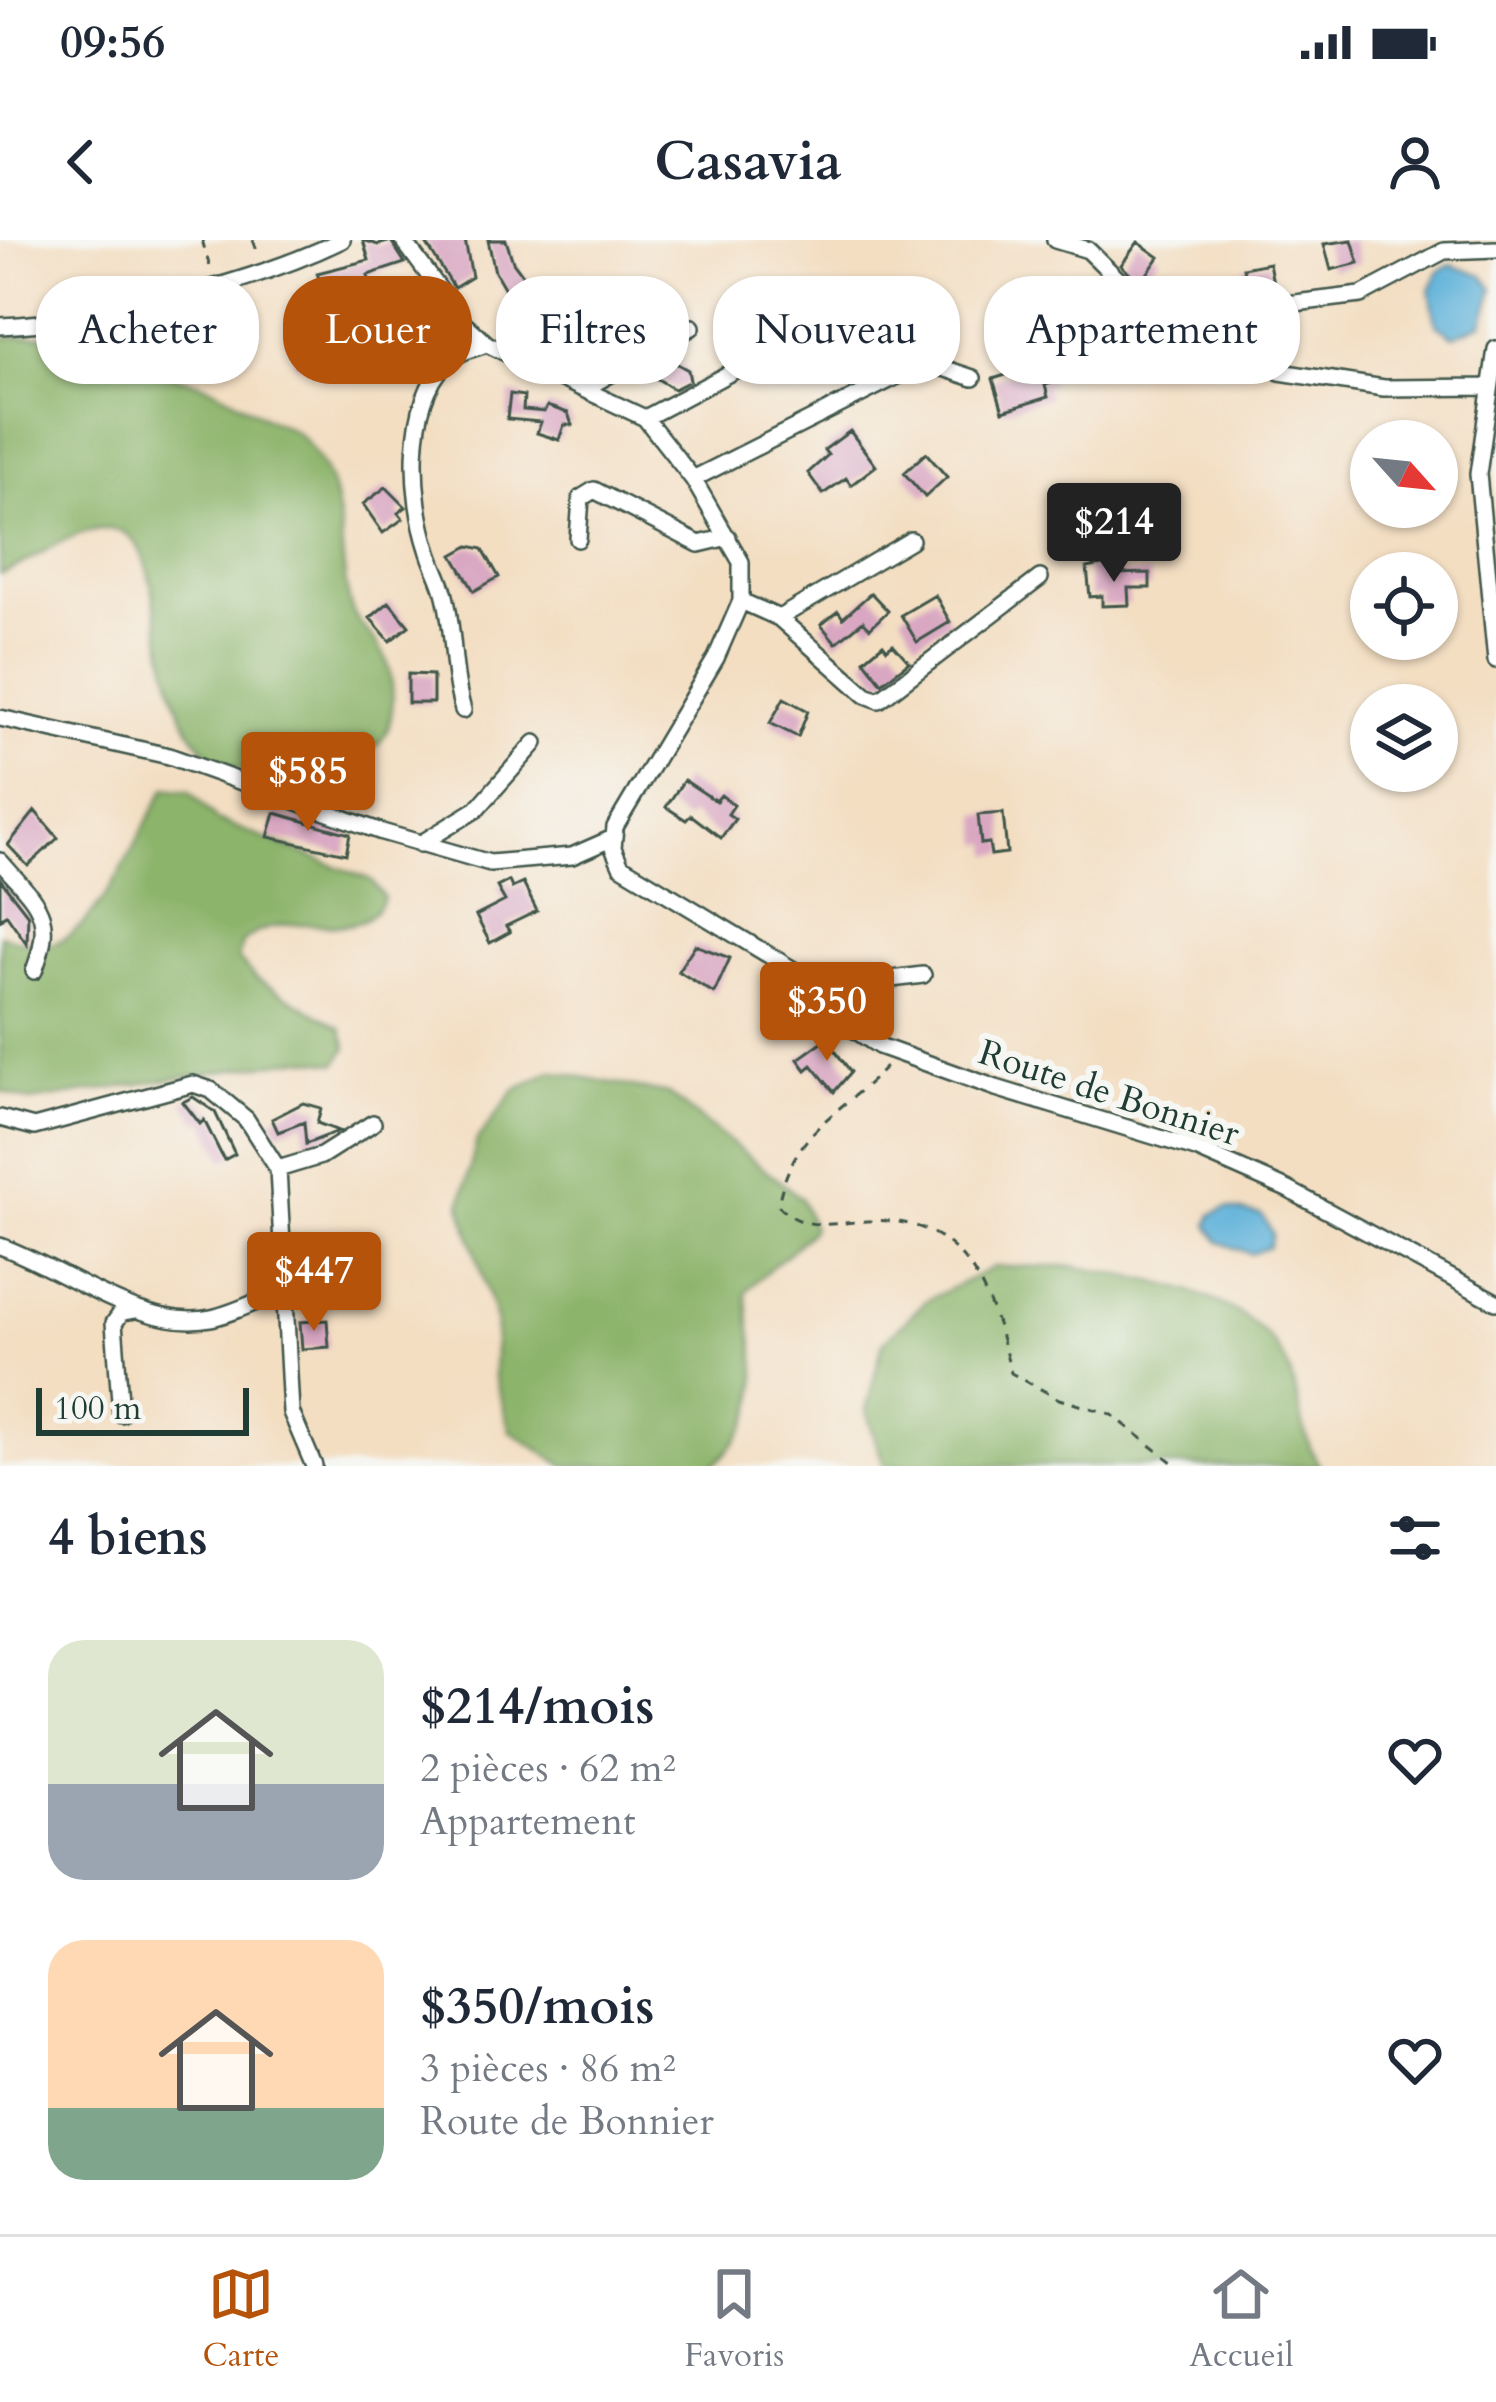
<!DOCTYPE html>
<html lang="fr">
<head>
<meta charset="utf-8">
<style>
  :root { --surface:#fff; --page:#f6f6f7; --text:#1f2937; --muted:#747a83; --line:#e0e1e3; --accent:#b45309 }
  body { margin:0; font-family:Cardo,serif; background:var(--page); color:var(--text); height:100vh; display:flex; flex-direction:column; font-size:45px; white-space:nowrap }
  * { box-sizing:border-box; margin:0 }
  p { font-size:39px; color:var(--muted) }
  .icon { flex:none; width:66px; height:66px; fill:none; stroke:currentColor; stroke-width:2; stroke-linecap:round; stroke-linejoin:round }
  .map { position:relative; height:1226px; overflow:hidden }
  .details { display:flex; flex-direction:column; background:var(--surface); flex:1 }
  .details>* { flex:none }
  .guide { position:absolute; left:36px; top:36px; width:1425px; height:108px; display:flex; gap:24px }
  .needle { width:78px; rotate:117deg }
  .buttons { position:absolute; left:1350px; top:180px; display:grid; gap:24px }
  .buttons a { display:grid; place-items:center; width:108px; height:108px; border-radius:50%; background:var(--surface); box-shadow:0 3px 9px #0004; font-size:60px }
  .scale { position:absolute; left:36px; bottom:30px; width:213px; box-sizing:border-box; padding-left:12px; border:6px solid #1f3d34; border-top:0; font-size:33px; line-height:42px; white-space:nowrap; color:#1f3d34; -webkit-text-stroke:9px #f6f6f2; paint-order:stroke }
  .price { position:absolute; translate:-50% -102px; padding:0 27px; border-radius:12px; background:var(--accent); color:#fff; font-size:39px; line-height:78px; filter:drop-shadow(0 3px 6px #0008) }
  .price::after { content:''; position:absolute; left:50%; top:72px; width:36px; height:27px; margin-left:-18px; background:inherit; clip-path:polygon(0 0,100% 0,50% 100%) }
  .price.current { background:#222; color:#fff }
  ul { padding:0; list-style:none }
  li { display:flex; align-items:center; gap:36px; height:300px; padding:0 48px }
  li span { display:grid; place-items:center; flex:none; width:336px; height:240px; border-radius:36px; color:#555 }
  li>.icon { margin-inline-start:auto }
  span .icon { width:144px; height:144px; fill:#fffc; stroke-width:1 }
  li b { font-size:51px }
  h2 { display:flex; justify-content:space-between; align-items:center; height:144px; padding:0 48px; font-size:51px }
  .pill { padding:0 42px; border-radius:48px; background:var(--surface); box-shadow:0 3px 9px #0004; font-size:42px; line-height:108px }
  .pill.current { background:var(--accent); color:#fff }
  .status { display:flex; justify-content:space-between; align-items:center; height:84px; padding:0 60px; background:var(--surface); direction:ltr }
  .status svg { height:33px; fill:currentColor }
  header { display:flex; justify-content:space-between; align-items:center; height:156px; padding:0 48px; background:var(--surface); font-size:54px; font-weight:700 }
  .menu { display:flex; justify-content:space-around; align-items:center; height:168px; border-top:3px solid var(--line); background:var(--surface); font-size:33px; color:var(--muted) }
  .menu a { display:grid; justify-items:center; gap:6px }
  .menu .current { color:var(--accent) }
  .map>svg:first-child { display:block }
  .forest { fill:#8cb46a; stroke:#56784f; stroke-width:3 }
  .water { fill:#5db1d9; stroke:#3e7786; stroke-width:3 }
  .building { fill:#d9a7c2 }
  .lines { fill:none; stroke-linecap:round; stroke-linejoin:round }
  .minor-casing { stroke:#3f5549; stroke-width:20 }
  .path { stroke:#3f5549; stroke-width:3; stroke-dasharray:9 9; stroke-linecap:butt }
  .minor { stroke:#fff; stroke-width:15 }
  .labels { text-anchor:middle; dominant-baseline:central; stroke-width:12; stroke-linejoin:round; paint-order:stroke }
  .street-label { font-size:36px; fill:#1f3d34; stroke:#f6f6f2 }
</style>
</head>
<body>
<div class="status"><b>09:56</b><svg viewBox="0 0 49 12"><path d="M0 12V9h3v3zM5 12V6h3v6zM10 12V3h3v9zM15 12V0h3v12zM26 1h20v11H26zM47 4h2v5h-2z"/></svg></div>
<header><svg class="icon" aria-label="back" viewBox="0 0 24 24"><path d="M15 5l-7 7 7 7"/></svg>Casavia<svg class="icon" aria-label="person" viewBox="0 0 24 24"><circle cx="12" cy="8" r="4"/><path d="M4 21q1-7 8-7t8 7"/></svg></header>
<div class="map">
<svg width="1496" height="1226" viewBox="0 0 1496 1226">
  <rect width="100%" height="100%" fill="#f6f6f2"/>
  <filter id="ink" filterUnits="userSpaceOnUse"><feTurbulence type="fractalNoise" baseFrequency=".00833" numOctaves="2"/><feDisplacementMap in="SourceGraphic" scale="24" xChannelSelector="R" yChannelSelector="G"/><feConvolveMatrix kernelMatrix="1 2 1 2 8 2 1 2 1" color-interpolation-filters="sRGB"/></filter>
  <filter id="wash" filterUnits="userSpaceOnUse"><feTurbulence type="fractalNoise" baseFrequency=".004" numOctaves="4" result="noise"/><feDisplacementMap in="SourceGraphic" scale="48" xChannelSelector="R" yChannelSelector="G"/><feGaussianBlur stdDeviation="2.7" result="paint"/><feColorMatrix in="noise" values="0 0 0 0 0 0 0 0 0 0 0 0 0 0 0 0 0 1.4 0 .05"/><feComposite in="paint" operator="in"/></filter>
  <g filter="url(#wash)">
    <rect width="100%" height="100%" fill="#f3dec2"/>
    <path class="forest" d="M93,92L95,121C129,129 168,132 202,144C224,151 246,167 266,178C278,184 297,190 305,201C352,255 334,304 350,364C355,384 377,398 385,417C396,441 398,495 371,509C356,517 335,518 318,523C118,588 189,305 117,290C75,282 37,321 0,334V98Z
      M166,548L190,551L217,580L371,640L384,658C355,714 296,659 242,702L238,719L255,738L341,788L347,807L337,823L300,819L30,861L0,851V695C13,698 34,707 47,705C101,695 139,589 166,548Z
      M551,831L668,854L801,958L813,988C793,1014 766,1027 746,1052C754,1128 776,1171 712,1226H564L510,1191L494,1135L496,1081L461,965L477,900L514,851Z
      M1072,1026C1143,1040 1247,1049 1285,1121C1301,1153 1299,1196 1320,1226H884L866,1171L883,1102L926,1061L994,1027Z"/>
    <path class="water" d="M1451,25L1483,36L1493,49L1482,84L1454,96L1436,84L1430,51L1438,32Z
      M1226,968L1262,975L1273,994L1269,1007L1251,1014L1219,1002L1208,985L1212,974Z"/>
    <g id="blocks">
      <path class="building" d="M363,0L378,5L391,1L405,23L368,35L376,72L351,75L354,88L313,106L309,122L296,126L286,92L333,76L317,33L369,20Z
        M424,0H465L472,37L454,48Z
        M488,0H506L513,22L528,42L513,50L546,75L531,94L495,32Z
        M1352,0L1359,23L1331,30L1324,4Z
        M1138,2L1159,17L1140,44L1121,25Z
        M1269,23L1275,53L1249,57L1243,28Z
        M1180,48L1189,74L1162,84L1155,63L1161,61L1159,55Z
        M150,88L179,89L180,110L130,115L126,92Z
        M1229,101H1273L1272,119L1260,118L1259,129L1227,127Z
        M665,117L688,130L690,141L674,149L651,135Z
        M1046,122L1052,143L1045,145L1048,157L1003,171L993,139Z
        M510,154L524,156L523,170L544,172L547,166L568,173L572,185H564L559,200L537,193L541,182L507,179Z
        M850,191L876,226L851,245L846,238L823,254L808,233L828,215L824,210Z
        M926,213L947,237L925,257L904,233Z
        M386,247L406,267L398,273L403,279L383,293L363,264Z
        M469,306L483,309L499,337L474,351L453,315Z
        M1112,323V334L1150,333V348H1128L1129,365L1102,366V356L1090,357L1087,328Z
        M871,353L888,371L870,388L863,381L836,403L821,385L838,371L843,378Z
        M935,355L950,382L917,402L901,375Z
        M389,362L409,386L390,401L370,378Z
        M883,404L887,409L893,404L909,422L882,443L864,420Z
        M408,434L433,435V463H408Z
        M784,458L808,471L798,497L770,483Z
        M684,540L716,561L721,555L734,565L728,574L735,579L721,598L691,575L686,580L666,567Z
        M35,571L58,598L28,626L8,605Z
        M275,573L350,594L346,614L268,597Z
        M1003,573L1007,613L991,615L989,603L981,604L978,575Z
        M0,639L28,675L27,704L6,674L0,680Z
        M509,641L512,648L523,643L537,671L506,686L510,692L490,703L476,676L505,661L497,647Z
        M695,705L730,718L714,753L678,731Z
        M826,799L851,832L834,852L812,825L806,830L798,819Z
        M193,857L215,872L235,914L224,920L204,880L200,884L183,862Z
        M303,863L321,868L317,883L339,891L306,904L304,882L278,892L272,879Z
        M327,1080L329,1107L302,1109L300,1082Z"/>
    </g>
  </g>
  <g filter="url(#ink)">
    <use href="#blocks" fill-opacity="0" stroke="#3f5549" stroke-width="3"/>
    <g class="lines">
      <g class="minor-casing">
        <path id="minor" d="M403,0L464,83L487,104L645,178L693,239L741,322V361L716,418L615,587L613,608L621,626L792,729L853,789L879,806L996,848L1196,909L1287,949L1496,1062
          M1055,0L1088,10L1138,59
          M1254,68L1361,55L1444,11L1496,9
          M0,86C100,82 251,44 342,0
          M1496,109L1478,234L1496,420
          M1280,132L1384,148L1489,147
          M588,147L692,87
          M645,178L756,119L759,108L745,99
          M693,239L925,122L973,138
          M578,299L581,258L594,250L699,304L728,297
          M741,361L779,378L866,455L879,460L1040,338
          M779,378L911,300
          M463,470C451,431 455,391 444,352C440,337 432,324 428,309C411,258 405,165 446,123C457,112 472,109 487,104
          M0,478L169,516L382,592L490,623L572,616L613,598
          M420,604L477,569L535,503
          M0,621C37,664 56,673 34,731
          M813,749L923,735
          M0,878L34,887L193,844L211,850L246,879L278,929L291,1172L314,1226
          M278,929L321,916L373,883
          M0,1006C63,1028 142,1092 211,1078C235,1073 259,1060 282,1051
          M121,1174L114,1083L122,1072L135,1070"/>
      </g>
      <path class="path" d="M202,0L211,30
        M253,0L259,15
        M886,827C836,877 793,890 778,965C799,989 826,985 855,982C963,969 989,1047 1011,1133L1059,1159L1111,1174L1177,1226"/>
      <use href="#minor" class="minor"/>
    </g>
  </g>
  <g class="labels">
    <g class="street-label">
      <text transform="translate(1109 853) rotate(18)">Route de Bonnier</text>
    </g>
  </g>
</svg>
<div class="buttons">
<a><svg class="needle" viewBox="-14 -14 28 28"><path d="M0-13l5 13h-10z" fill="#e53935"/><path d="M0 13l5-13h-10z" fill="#747a83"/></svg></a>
<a><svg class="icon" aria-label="locate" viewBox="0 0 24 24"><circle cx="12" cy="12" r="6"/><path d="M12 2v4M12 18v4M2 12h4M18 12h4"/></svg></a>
<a><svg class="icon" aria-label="layers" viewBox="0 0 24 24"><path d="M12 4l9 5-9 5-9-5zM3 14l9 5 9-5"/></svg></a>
</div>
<div class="scale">100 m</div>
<b class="price current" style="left:1114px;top:345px">$214</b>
<b class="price" style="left:308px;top:594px">$585</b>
<b class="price" style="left:827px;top:824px">$350</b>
<b class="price" style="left:314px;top:1094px">$447</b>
<div class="guide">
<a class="pill">Acheter</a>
<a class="pill current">Louer</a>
<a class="pill">Filtres</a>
<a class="pill">Nouveau</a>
<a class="pill">Appartement</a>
</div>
</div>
<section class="details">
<h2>4 biens<svg class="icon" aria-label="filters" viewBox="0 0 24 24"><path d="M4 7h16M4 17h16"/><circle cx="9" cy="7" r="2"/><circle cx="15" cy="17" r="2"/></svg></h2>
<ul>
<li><span style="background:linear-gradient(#dfe7d0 60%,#9aa5b1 0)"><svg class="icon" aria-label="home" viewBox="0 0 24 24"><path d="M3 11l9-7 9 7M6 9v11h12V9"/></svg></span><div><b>$214/mois</b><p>2 pièces · 62 m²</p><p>Appartement</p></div><svg class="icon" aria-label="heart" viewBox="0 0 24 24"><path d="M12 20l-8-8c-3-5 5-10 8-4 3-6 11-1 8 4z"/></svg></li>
<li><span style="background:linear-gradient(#ffd9b3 70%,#7fa58c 0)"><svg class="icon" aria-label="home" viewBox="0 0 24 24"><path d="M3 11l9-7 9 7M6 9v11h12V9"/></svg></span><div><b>$350/mois</b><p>3 pièces · 86 m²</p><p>Route de Bonnier</p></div><svg class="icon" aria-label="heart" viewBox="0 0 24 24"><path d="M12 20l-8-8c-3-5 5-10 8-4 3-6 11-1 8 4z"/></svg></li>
</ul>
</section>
<nav class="menu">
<a class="current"><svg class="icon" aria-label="map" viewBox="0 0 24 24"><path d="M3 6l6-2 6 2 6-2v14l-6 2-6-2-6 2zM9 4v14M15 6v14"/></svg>Carte</a>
<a><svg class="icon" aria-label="saved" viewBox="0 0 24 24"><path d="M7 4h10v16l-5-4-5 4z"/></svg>Favoris</a>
<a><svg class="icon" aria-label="home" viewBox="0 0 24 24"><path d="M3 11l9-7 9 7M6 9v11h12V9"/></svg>Accueil</a>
</nav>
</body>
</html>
